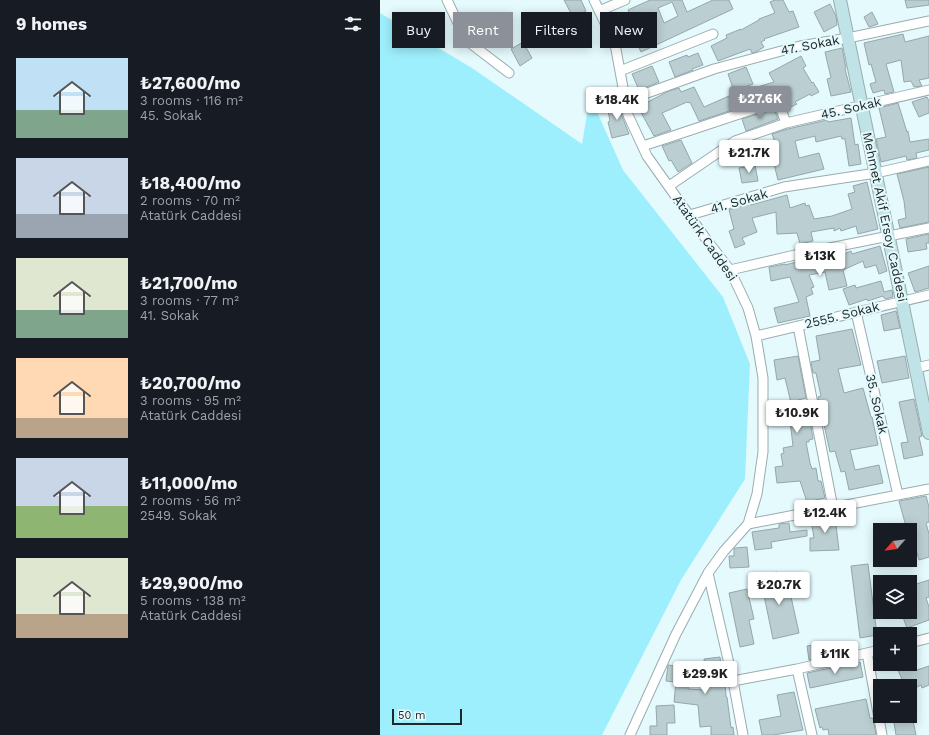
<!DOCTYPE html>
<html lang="en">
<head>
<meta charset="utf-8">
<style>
  :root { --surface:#171b24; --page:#20242c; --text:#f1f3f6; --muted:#9ea1a6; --accent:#8c9099 }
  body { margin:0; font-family:"Work Sans",sans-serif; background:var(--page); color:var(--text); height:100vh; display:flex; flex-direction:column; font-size:15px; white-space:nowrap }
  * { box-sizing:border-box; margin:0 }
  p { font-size:13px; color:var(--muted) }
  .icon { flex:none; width:22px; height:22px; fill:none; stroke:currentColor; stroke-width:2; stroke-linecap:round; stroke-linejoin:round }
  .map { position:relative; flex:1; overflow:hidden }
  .side { display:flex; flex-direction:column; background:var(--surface); width:380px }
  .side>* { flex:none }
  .hud { position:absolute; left:12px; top:12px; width:380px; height:36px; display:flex; gap:8px }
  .needle { width:26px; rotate:242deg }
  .buttons { position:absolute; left:493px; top:523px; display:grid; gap:8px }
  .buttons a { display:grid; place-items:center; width:44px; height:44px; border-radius:0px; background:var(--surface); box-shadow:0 2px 10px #0003; font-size:20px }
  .scale { position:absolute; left:12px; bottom:10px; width:70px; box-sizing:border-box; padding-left:4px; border:2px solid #21282a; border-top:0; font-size:11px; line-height:14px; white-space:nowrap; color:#21282a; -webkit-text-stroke:3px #e5fafd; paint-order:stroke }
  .price { position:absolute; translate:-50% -34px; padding:0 9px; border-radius:4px; background:#fff; color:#222; font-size:13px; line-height:26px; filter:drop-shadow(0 1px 2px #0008) }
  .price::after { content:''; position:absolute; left:50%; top:24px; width:12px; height:9px; margin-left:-6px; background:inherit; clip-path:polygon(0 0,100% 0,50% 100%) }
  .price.on { background:var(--accent); color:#fff }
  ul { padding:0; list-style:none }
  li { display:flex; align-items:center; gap:12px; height:100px; padding:0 16px }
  li span { display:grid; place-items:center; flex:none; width:112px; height:80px; border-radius:0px; color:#555 }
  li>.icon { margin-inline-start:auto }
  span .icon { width:48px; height:48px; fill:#fffc; stroke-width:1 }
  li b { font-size:17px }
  h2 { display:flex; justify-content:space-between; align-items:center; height:48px; padding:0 16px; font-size:17px }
  .chip { padding:0 14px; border-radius:0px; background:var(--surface); box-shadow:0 2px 10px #0003; font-size:14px; line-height:36px }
  .chip.on { background:var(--accent); color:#fff }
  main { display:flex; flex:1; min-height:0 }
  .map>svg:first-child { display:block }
  .green { fill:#9eeffd }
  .building { fill:#bbcfd2; stroke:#94a7aa; fill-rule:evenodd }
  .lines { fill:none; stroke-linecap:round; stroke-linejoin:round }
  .street-casing { stroke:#99acaf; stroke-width:11 }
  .secondary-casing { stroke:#99acaf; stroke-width:14 }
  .street { stroke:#fff; stroke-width:9 }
  .secondary { stroke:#c0e3e8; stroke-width:12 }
  .labels { text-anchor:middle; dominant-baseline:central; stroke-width:4; stroke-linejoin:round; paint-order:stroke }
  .street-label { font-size:13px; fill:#21282a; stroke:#e5fafd }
</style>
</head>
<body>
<main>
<section class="side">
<h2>9 homes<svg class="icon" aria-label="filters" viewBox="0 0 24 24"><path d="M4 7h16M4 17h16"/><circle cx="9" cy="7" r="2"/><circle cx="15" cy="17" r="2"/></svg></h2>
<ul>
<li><span style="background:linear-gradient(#bfe0f5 65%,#7fa58c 0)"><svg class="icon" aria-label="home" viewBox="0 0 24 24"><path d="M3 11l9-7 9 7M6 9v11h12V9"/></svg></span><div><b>₺27,600/mo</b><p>3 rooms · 116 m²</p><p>45. Sokak</p></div></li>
<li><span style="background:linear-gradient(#c9d6e8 70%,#9aa5b1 0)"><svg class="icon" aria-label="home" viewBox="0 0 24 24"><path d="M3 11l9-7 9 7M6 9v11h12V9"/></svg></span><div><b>₺18,400/mo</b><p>2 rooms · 70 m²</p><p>Atatürk Caddesi</p></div></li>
<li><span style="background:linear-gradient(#dfe7d0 65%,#7fa58c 0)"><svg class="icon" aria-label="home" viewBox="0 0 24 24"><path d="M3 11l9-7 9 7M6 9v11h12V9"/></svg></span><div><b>₺21,700/mo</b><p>3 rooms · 77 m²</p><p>41. Sokak</p></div></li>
<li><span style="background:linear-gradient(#ffd9b3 75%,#b9a48a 0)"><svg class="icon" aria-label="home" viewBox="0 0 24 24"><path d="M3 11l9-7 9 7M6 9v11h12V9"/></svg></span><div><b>₺20,700/mo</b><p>3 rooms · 95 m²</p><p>Atatürk Caddesi</p></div></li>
<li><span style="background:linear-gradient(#c9d6e8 60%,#8fb573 0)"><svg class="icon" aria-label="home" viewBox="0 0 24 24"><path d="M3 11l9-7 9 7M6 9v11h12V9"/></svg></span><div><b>₺11,000/mo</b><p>2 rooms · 56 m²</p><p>2549. Sokak</p></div></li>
<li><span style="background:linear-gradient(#dfe7d0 70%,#b9a48a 0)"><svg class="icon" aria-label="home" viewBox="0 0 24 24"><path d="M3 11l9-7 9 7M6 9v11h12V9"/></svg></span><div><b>₺29,900/mo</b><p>5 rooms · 138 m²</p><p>Atatürk Caddesi</p></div></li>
</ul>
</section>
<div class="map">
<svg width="549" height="735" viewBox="0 0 549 735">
  <rect width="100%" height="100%" fill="#e5fafd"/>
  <path class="green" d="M0,13L92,68L202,144L210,96L243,170L343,297L370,364L365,479L301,580L222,735H0Z"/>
  <path class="building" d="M184,0H201L206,11L193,17Z
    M270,0H302L307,12L333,0H349L353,9L261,52L254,37L259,34L248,10ZM292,2L298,16L284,23L278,8Z
    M395,0H403L409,12L413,11L419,27L384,39L385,40L381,42L384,47L376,52L372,53L370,49L338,61L331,46L347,38L346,35L361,29V30L379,20V19L395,13L390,2Z
    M525,0H549V5L527,8Z
    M450,4L456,16L457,25L444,32L434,12Z
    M492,12L498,24L489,27L484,17Z
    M523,34L525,42L549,36V78L539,80L542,86L534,87L531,81L524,82L521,60L506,64L514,92L505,94L504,90L493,93L490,84L496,82L491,64L489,65L484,43Z
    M143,42L152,58L140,66L131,49Z
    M462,48L466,68L465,69L471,92L451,96L447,79L451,78L445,52Z
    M318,53L323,65L312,69L313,70L295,77L289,62L307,55L308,57Z
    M421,56L426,66L423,68L432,83L433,82L439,92L431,96L430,94L415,102L417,104L407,109L403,99L400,95L379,101L374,88L394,82L389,73Z
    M272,66L279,82L259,90L252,74Z
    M366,67L373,84L354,91L348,74Z
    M314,87L324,107L349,96L355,109L319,121L310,102L308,103L307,102L282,113L291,130L274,136L258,107L289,91L299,88L301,92Z
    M547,97L549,101V113L539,117L532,102Z
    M239,103L242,116L249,134L232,138L228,122L230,121L227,106Z
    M518,103L527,132L528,131L530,142L549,139V150L536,153L537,158L527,160L526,156L501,162L496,139L506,137L499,108Z
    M394,109L398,119L366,131L362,119Z
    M471,118L475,145L478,144L481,164L469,166L465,139H462L461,136L436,142L435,136L415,141L419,158L439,153L444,169L398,180L392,156L377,160L373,147L395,142L392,134L408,129L447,120L448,122Z
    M301,140L312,163L298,172L291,160L289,161L282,146Z
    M375,165L378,181L362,183L359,168Z
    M549,167V222L520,228L518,220L526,218L524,201L517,174Z
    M487,182L498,229L478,234L476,226L461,231L460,228L454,231V228L431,232L433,241L420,244L417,233L397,234L396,212L372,218L377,232L362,238L365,244L355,248L349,231L354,229L349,210L370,203L371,205L407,195L410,208L425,203L426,206L429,205L434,219L452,216L472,209L468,194L475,192L473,186Z
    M549,234V243H546L547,249L528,252L526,239Z
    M500,246L507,271L499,274L496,265L485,268L483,261L463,270L467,286L449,290L445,272L429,275L434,287L431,288L433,294L426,297L430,316L398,323L394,308L419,302L410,277L391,281L389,267L405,264V265L428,259V261L454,255L455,258L471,251L472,254Z
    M549,266V288L535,292L528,273Z
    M501,281L504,292L512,290L513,297L505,299L503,296L488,301L487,299L469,305L463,289L475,285L476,288Z
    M516,311L520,328L504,331L501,315Z
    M472,329L481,365L458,369L464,393L483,388L491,417H492L498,445L470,450L475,470L499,465L503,483L469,490L465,471L461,472L455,451L450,452L438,397L441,396L436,373H433L431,362L440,360L436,336Z
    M418,356L426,398L418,400L422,422L430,421L433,439L429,440V442H426L430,463L432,469L436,468L438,481H441L445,498L427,502L420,481L397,483L395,467L403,466L401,454L404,453L403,448L413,446L410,421L401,423L398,408L403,407V405L411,403L405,378L397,380L394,360Z
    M525,356L529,378L502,383L497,361Z
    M534,399L542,436L539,437L543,455L524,459L521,443L528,442L519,402Z
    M546,496L549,507V522L546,523L549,534V557L539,560L533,539L530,540V530H527L519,501Z
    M459,514L461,524L456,525L459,550L430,551V538H434L431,520L442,519L441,517Z
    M409,523L410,532L427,530V536L391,542L392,548L375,550L372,532L399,528V524Z
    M367,547L369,567L350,568L349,556H354V549L355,548Z
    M488,564L497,635L480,638L471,566Z
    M397,572L399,576L406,574L419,633L393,639L381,581L384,580L383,575Z
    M549,580V597L546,598L549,607V620L527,628L521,612H530V586Z
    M367,589L374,619L369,620L374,644L360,647L349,593Z
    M444,643L446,656L429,660L427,646Z
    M340,657L343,681H345L346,697H347L351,728L353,727L354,735H331V726L320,727L318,705L294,702L296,682L286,681L288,665L295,666V663L310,664L308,689L324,690L323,683H327L324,659Z
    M480,662L483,677L430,688L427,673Z
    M515,664H531L534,671L549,666V685L542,688L541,685L530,691V686H509L522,679Z
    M414,692L423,730L393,735H382L379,720L401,716L397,695Z
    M486,699L490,718H493L496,735H449L448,729L443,730L442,727L440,728L435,709Z
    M294,705L295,723H287V735H270V726H277L276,706Z
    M513,716H532L536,735H516Z"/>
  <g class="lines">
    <g class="street-casing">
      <path id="street" d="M67,0L86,40L129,73
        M214,0L235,44L248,115L267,156L326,239L350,270L368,308L376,336L383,378V452L377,494L368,524L344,551L328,573L296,634L250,735
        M219,11L245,0
        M240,71L333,34
        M245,101L334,69L420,46L468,38L549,21
        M263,146L398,101L406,123
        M289,186L355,141L406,123L549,90
        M310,215L404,187L496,173L549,161
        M350,270L415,255L549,228
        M476,312L518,495
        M418,326L453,508
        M376,336L549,295
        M536,368L549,365
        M368,524L549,489
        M328,573L353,681L363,735
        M530,643L549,638
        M487,653L502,735
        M417,669L432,735
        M353,681L417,669L500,650"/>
    </g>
    <g class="secondary-casing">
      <path id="secondary" d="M460,0L549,433"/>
    </g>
    <use href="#street" class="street"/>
    <use href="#secondary" class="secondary"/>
  </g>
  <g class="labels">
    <g class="street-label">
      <text transform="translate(430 45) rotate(-11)">47. Sokak</text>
      <text transform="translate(471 108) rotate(-13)">45. Sokak</text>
      <text transform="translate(359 201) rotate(-16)">41. Sokak</text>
      <text transform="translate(505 217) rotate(78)">Mehmet Akif Ersoy Caddesi</text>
      <text transform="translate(325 238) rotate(55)">Atatürk Caddesi</text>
      <text transform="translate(462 315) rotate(-14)">2555. Sokak</text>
      <text transform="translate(497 404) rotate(77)">35. Sokak</text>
    </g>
  </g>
</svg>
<div class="buttons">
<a><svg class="needle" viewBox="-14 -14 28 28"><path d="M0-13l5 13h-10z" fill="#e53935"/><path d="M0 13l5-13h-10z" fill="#9ea1a6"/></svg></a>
<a><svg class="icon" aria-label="layers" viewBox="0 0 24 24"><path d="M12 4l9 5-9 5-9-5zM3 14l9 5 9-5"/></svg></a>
<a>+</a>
<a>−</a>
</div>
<div class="scale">50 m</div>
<b class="price on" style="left:380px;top:120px">₺27.6K</b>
<b class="price" style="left:237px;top:121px">₺18.4K</b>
<b class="price" style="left:369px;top:174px">₺21.7K</b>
<b class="price" style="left:440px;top:277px">₺13K</b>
<b class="price" style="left:417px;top:434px">₺10.9K</b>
<b class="price" style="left:445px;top:534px">₺12.4K</b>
<b class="price" style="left:399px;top:606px">₺20.7K</b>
<b class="price" style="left:455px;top:675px">₺11K</b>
<b class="price" style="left:325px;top:695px">₺29.9K</b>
<div class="hud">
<a class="chip">Buy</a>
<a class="chip on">Rent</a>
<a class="chip">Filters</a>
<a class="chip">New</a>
</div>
</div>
</main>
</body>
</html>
